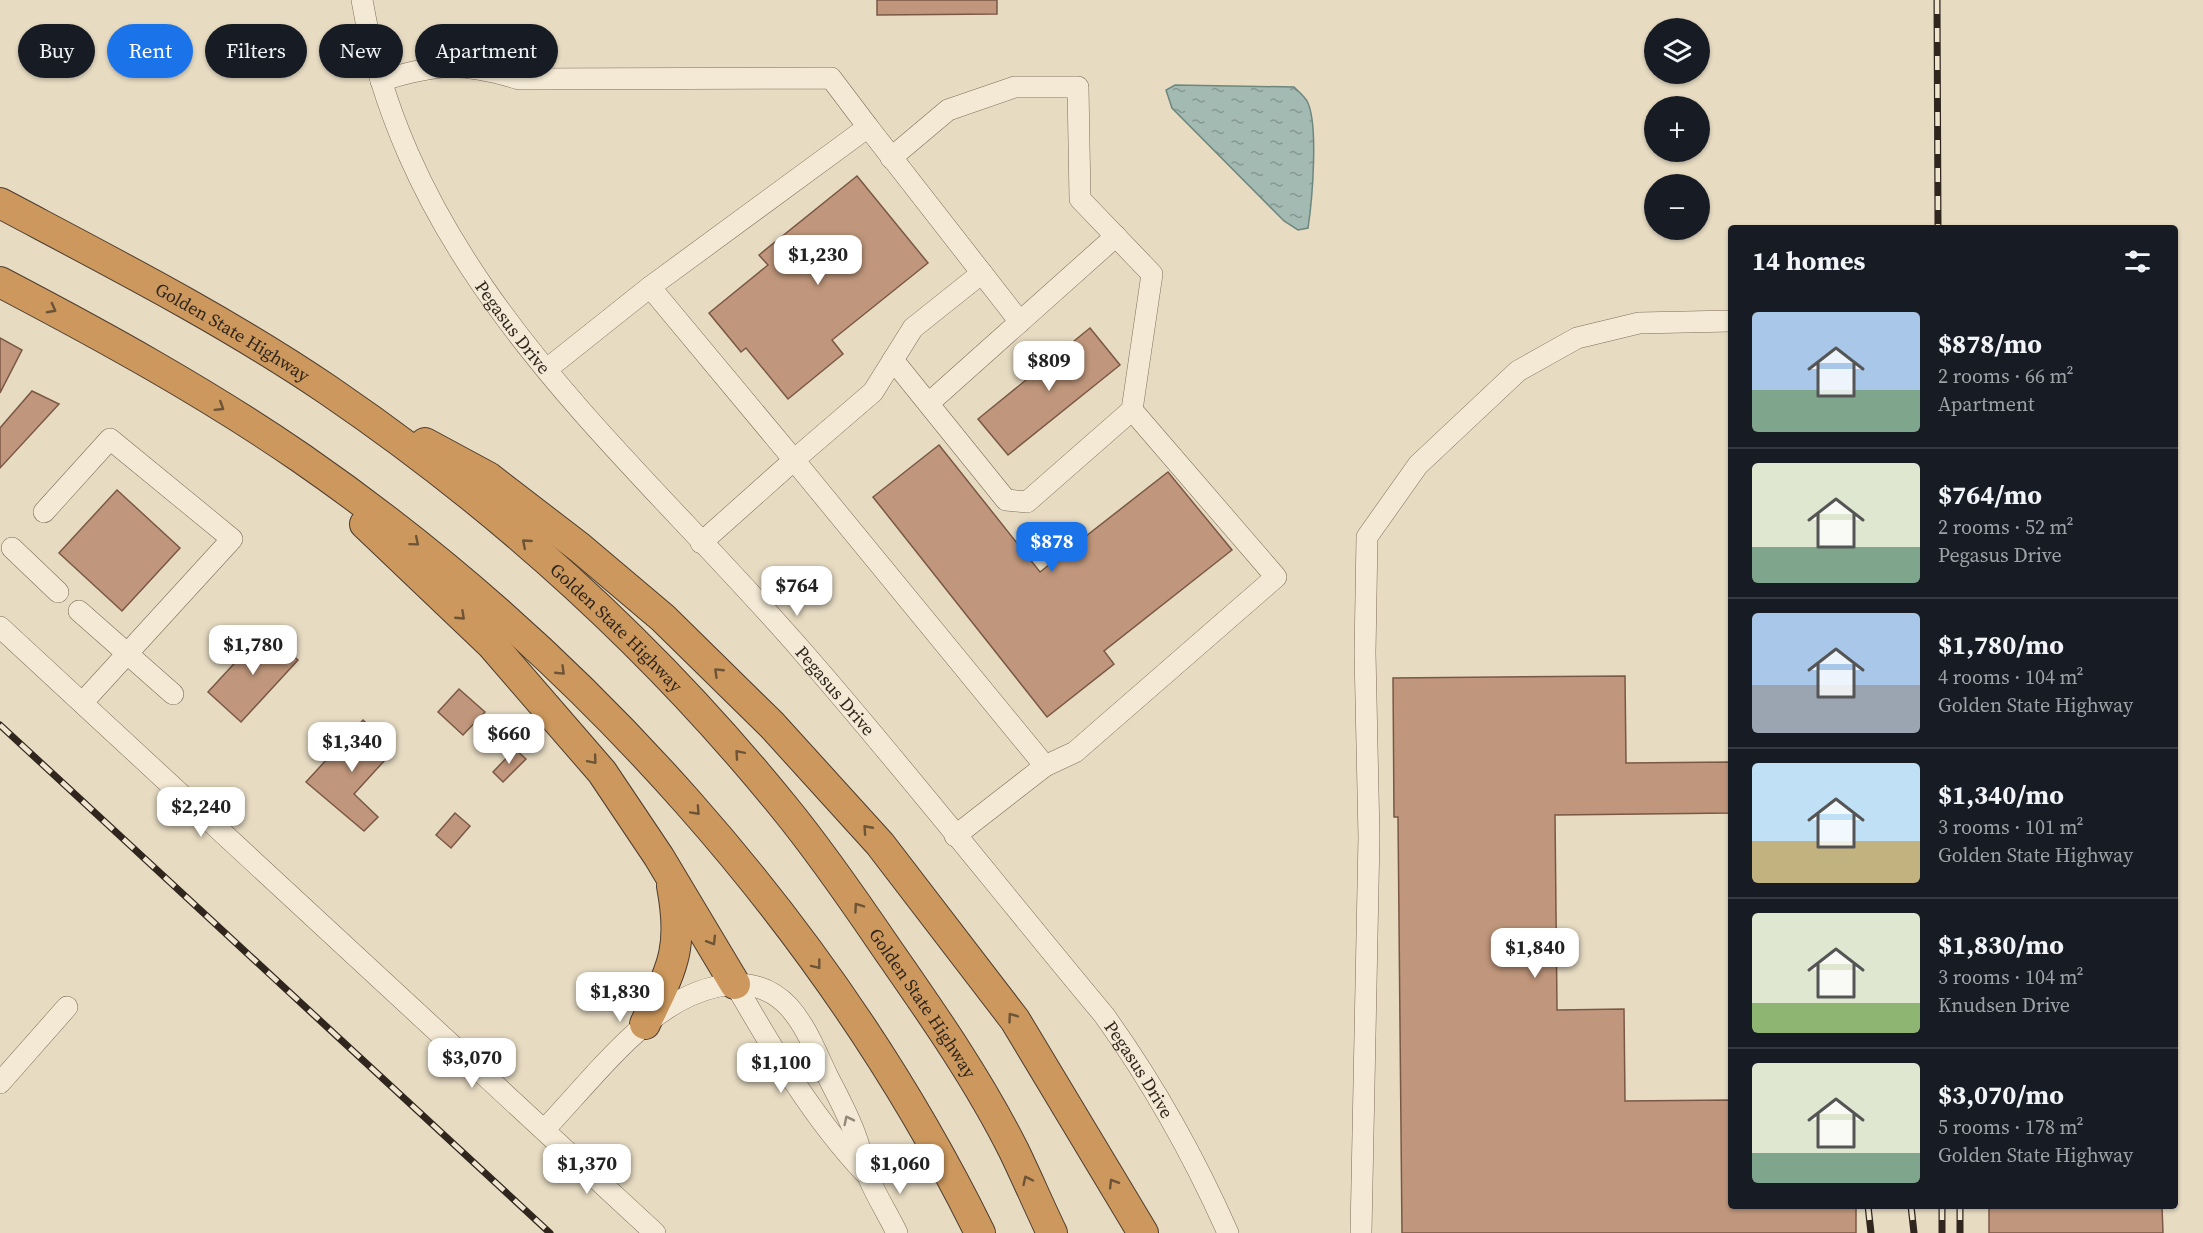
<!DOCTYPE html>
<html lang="en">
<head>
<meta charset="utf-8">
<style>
  :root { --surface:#171b24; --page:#20242c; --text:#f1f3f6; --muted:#9ea1a6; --line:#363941; --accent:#1a73e8 }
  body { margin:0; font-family:"Source Serif 4",serif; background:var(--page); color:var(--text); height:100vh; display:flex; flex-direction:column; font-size:22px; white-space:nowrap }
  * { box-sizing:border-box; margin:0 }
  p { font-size:20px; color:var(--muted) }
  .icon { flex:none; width:33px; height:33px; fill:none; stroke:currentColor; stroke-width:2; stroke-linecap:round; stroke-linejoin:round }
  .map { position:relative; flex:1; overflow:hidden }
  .panel { position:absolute; left:1728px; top:225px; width:450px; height:984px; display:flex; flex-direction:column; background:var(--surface); border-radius:6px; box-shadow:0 2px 4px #0004 }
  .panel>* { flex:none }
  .banner { position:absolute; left:18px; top:24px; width:570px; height:54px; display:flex; gap:12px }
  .controls { position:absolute; left:1644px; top:18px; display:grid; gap:12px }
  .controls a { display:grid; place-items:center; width:66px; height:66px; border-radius:50%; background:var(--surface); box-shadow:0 2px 4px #0004; font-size:30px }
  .price { position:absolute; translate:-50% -51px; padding:0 14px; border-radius:12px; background:#fff; color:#222; font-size:20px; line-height:39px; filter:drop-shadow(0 2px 3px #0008) }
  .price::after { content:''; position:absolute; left:50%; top:36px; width:18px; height:14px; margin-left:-9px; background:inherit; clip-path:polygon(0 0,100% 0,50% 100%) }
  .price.current { background:var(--accent); color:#fff }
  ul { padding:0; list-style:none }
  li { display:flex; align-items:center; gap:18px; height:150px; padding:0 24px }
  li+li { border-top:2px solid var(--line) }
  li span { display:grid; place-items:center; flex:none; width:168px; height:120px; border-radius:6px; color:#555 }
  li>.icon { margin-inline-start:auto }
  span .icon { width:72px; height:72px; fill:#fffc; stroke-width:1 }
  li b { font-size:26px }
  h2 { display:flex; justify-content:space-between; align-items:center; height:72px; padding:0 24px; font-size:26px }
  .tag { padding:0 21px; border-radius:27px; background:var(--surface); box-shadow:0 2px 4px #0004; font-size:21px; line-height:54px }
  .tag.current { background:var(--accent); color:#fff }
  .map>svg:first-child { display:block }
  .water { fill:url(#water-ripples); stroke:#6c877f; stroke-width:1.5 }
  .building { fill:#c0977c; stroke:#7a5845; stroke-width:1.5 }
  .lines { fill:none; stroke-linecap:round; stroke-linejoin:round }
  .minor-casing { stroke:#7e6d5b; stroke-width:22 }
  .highway-casing { stroke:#4c3c2f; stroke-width:32 }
  .minor { stroke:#f3e9d4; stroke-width:21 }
  .highway { stroke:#cc985d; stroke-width:30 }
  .rail-casing { stroke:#30261e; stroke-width:7 }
  .rail { stroke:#f0e6d0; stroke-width:4.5; stroke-dasharray:14; stroke-linecap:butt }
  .oneway { stroke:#6e5437 }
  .oneway2 { stroke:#928879 }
  .labels { text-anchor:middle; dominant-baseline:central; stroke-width:4.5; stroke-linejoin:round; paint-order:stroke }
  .street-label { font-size:18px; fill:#30261e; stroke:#f0e6d0 }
</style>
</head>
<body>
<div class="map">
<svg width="2203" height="1233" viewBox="0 0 2203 1233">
  <defs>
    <pattern id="water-ripples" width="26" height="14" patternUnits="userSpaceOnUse" patternTransform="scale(1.5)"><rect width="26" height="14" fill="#a3bab3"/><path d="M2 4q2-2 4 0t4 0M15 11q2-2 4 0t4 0" fill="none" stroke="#859791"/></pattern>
  </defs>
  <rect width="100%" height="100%" fill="#e7dbc2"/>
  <path class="water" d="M1175,85L1294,87C1298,91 1304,96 1307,101C1319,123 1312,202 1308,228L1298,230L1284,221L1172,108L1166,90Z"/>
  <path class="building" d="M877,0H997V14L877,15Z
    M857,176L928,263L832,340L843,354L788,399L746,348L741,352L709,313L768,265L759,255Z
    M1090,328L1120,365L1008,455L978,419Z
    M0,338L22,350L0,393Z
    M32,391L59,404L0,468V428Z
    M939,445L1040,572L1168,472L1232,550L1104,651L1114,664L1047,717L873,497Z
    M117,490L180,548L122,611L59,553Z
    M265,630L298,660L241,722L208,692Z
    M1625,676L1626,763L1731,762V813L1555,815L1557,1010L1624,1009L1625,1101L1731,1100V1206H1856V1233H1402L1398,817H1394L1393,678Z
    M459,689L485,712L463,735L438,712Z
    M363,720L395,749L354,794L378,817L364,831L306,782Z
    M515,749L526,759L503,782L493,772Z
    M455,813L470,826L451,848L436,835Z
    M1989,1206H2162L2163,1233H1989Z"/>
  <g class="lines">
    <g class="minor-casing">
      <g id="minor">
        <path id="s1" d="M362,0C410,281 626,448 802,651C906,770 1003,894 1104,1015C1155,1086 1193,1154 1228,1233"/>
        <path d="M381,81C436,63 463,62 519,79L831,78L868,127L650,287"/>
        <path d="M868,127L1020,322"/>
        <path d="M891,158L948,110L1015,87H1078L1080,199L1152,274L1132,410L1027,502L1006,500L893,360"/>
        <path d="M547,369L650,287L794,460L873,392L913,328L982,273"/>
        <path d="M929,403L1116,236"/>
        <path d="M44,512L110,439L232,539L83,702"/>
        <path d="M701,543L794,460L1045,766L955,836"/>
        <path d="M12,548L58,592"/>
        <path d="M79,611L173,694"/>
        <path d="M0,627L655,1233"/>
        <path d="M1045,766L1075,752L1276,577L1132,410"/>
        <path d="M735,984C773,1050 813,1118 865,1173"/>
        <path d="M0,1083L67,1007"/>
        <path d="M545,1129C576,1096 612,1052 646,1024C685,991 748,963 789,1007C806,1026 816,1052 827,1075C837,1095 849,1116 856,1137C861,1149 862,1164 868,1176C876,1196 888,1214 897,1233"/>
        <path d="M1361,1233L1369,837L1365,653L1367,537L1418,465L1518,371L1577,338L1639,323L1731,321"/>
      </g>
    </g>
    <g class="highway-casing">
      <g id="highway">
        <path id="s2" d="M0,203C111,262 223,319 328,390C498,506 653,646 783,806C820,851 853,899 885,946C931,1012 978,1079 1014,1151C1027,1178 1039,1206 1052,1233"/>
        <path d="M0,282C103,336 205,392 301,458C580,651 830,928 980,1233"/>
        <path d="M425,443L488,477L579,547L663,618L772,725L880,844L1015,1020L1143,1233"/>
        <path d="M365,524L492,645L602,772L659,857L735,984"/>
        <path d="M645,1024C672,968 684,950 672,886"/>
      </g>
    </g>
    <use href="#minor" class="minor"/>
    <use href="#highway" class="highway"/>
    <g class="rail-casing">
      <path id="rail" d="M1937,0L1938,228
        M0,725L550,1233
        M1868,1206L1871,1233
        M1911,1206L1914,1233
        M1942,1206V1233
        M1960,1206V1233"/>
    </g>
    <use href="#rail" class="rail"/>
  </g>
  <defs><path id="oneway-chevron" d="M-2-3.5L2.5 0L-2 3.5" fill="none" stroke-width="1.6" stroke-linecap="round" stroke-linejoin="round" transform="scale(1.5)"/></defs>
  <g class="oneway">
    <use href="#oneway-chevron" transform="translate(52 309) rotate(28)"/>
    <use href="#oneway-chevron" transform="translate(220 407) rotate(32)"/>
    <use href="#oneway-chevron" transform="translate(415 542) rotate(40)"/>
    <use href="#oneway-chevron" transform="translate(526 543) rotate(-139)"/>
    <use href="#oneway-chevron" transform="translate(461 616) rotate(43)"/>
    <use href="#oneway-chevron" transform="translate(561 671) rotate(44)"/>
    <use href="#oneway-chevron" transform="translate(718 672) rotate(-136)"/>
    <use href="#oneway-chevron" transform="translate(739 754) rotate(-131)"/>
    <use href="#oneway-chevron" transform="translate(593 760) rotate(50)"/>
    <use href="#oneway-chevron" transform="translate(696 811) rotate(47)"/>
    <use href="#oneway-chevron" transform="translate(867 829) rotate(-132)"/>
    <use href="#oneway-chevron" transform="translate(858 907) rotate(-125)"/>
    <use href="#oneway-chevron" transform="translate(712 941) rotate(59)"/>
    <use href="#oneway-chevron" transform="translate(817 965) rotate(52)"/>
    <use href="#oneway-chevron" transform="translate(1012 1017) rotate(-126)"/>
    <use href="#oneway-chevron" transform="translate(1027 1180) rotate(-115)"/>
    <use href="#oneway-chevron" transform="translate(1113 1183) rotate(-121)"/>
  </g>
  <use class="oneway2" href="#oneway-chevron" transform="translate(848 1120) rotate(-116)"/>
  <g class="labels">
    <g class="street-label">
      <text stroke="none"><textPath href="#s1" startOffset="364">Pegasus Drive</textPath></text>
      <text stroke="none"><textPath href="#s2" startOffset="266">Golden State Highway</textPath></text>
      <text stroke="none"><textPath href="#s2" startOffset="752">Golden State Highway</textPath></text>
      <text stroke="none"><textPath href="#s1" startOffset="850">Pegasus Drive</textPath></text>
      <text stroke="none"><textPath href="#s2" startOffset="1238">Golden State Highway</textPath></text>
      <text stroke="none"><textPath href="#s1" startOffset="1336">Pegasus Drive</textPath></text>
    </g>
  </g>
</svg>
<div class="controls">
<a><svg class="icon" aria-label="layers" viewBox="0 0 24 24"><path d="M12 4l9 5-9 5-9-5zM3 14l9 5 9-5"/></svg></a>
<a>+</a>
<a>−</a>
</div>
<b class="price" style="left:818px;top:286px">$1,230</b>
<b class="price" style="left:1049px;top:392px">$809</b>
<b class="price current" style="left:1052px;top:573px">$878</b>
<b class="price" style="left:797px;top:617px">$764</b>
<b class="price" style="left:253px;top:676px">$1,780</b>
<b class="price" style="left:509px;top:765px">$660</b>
<b class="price" style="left:352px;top:773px">$1,340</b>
<b class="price" style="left:201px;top:838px">$2,240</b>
<b class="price" style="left:1535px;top:979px">$1,840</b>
<b class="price" style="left:620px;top:1023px">$1,830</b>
<b class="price" style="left:472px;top:1089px">$3,070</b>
<b class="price" style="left:781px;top:1094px">$1,100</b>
<b class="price" style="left:587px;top:1195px">$1,370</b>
<b class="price" style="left:900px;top:1195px">$1,060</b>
<div class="banner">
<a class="tag">Buy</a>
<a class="tag current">Rent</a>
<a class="tag">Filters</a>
<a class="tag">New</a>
<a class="tag">Apartment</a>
</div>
<section class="panel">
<h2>14 homes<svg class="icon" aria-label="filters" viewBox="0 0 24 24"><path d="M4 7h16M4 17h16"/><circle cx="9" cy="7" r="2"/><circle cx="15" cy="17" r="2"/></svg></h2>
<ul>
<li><span style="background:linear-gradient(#a9c7e8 65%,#7fa58c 0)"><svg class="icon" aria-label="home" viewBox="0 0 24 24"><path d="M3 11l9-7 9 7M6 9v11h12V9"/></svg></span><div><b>$878/mo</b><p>2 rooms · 66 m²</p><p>Apartment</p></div></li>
<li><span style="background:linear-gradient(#dfe7d0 70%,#7fa58c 0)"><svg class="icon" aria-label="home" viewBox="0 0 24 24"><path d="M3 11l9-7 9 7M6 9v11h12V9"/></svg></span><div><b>$764/mo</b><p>2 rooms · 52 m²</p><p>Pegasus Drive</p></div></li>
<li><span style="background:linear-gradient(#a9c7e8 60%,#9aa5b1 0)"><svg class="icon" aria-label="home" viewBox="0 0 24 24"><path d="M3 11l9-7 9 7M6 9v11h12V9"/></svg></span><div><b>$1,780/mo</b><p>4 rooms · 104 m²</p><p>Golden State Highway</p></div></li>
<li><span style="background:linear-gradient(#bfe0f5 65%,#c2b280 0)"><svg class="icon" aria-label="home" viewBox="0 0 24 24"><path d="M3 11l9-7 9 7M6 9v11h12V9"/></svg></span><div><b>$1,340/mo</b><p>3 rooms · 101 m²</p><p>Golden State Highway</p></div></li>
<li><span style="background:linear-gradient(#dfe7d0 75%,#8fb573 0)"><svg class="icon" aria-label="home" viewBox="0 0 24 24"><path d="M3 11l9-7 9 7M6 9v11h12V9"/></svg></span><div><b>$1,830/mo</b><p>3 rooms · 104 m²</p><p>Knudsen Drive</p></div></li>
<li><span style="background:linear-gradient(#dfe7d0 75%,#7fa58c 0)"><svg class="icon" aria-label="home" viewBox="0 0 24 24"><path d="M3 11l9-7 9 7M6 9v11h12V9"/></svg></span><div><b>$3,070/mo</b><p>5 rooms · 178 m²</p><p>Golden State Highway</p></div></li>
</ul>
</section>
</div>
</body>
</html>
